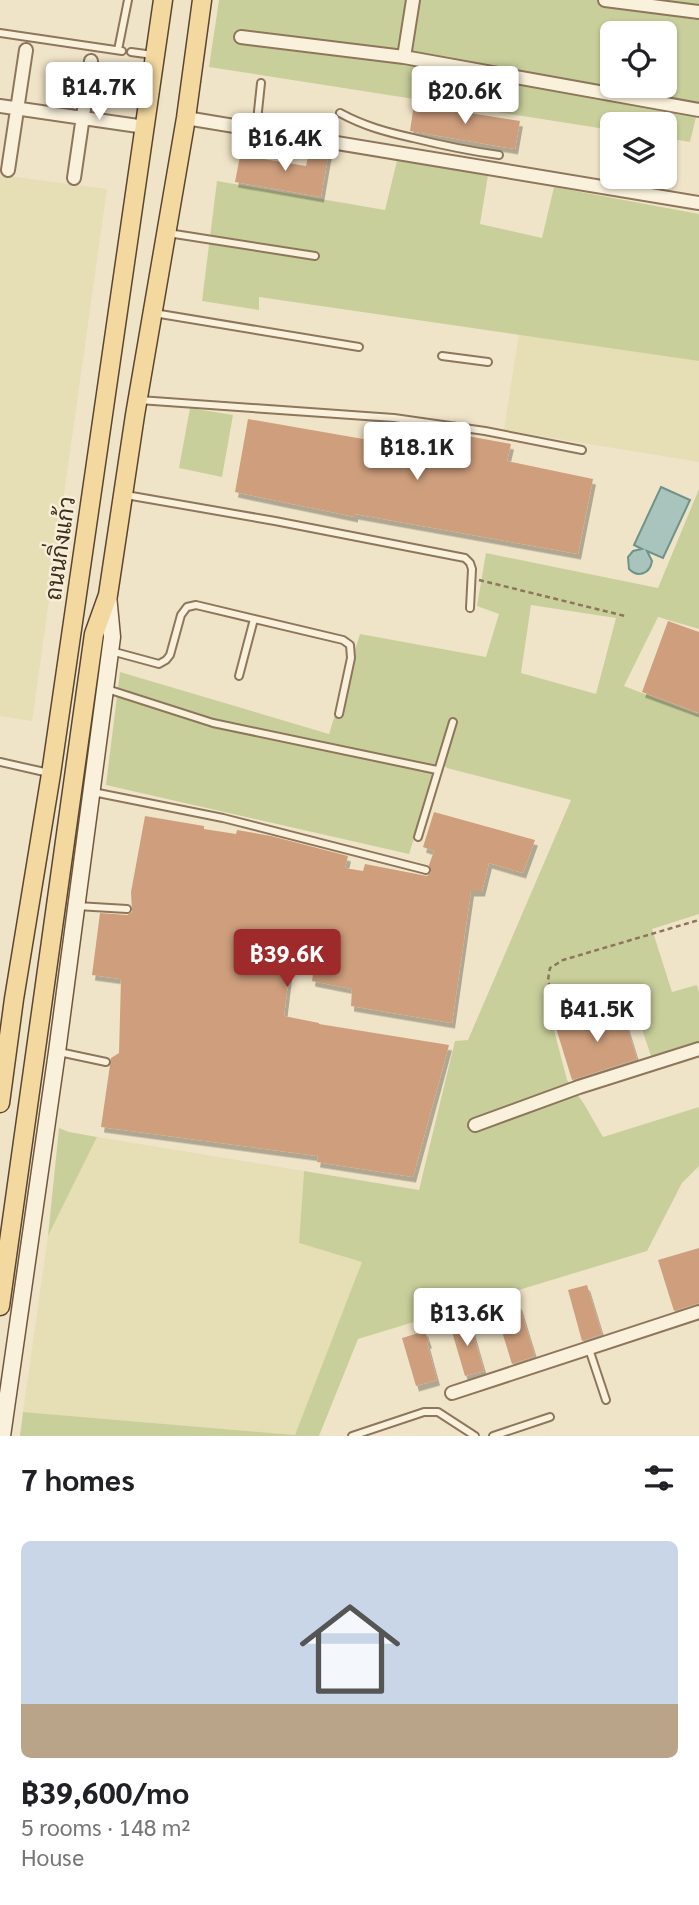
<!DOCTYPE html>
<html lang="en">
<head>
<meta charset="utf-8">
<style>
  :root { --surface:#fff; --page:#f2f2f2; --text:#202124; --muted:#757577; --line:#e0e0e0; --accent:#9e2a2b }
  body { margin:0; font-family:Georgia,Sarabun,serif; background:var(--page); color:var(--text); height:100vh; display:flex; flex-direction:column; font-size:26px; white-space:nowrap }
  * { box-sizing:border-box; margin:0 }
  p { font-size:23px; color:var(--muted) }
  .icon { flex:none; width:38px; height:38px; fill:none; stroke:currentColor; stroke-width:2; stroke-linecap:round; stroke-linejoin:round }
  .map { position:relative; height:1436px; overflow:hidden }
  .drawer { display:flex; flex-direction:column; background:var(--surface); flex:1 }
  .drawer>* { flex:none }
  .buttons { position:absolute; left:600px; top:21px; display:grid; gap:14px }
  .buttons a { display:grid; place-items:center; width:77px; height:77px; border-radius:10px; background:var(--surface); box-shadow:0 2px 5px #0004; font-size:35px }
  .price { position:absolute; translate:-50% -60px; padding:0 16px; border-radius:7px; background:#fff; color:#222; font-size:23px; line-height:46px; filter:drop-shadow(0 2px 4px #0008) }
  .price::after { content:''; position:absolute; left:50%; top:42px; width:21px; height:16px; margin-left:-10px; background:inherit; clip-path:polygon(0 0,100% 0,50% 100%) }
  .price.on { background:var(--accent); color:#fff }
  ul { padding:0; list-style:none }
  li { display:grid; align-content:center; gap:14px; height:371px; padding:0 21px }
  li+li { border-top:2px solid var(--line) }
  li span { display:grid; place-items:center; height:217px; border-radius:10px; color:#555 }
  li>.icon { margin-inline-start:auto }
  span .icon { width:126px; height:126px; fill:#fffc; stroke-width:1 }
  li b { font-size:30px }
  h2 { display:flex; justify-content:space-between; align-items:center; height:84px; padding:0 21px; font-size:30px }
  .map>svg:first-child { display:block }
  .farmland { fill:#e6deb5 }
  .green { fill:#c9cf9b; fill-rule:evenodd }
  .water { fill:#a9c4bc; stroke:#6f938a; stroke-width:2 }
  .building { fill:#cf9f7d; filter:url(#shadow) }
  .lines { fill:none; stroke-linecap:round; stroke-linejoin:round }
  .service-casing { stroke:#8d765c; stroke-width:10 }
  .minor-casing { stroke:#8d765c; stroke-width:16 }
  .secondary-casing { stroke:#6f573f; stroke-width:19 }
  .primary-casing { stroke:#5b4430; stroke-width:21 }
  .path { stroke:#8d765c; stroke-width:2.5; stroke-dasharray:5 3.5; stroke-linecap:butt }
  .service { stroke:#faf1dc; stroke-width:6 }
  .minor { stroke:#faf1dc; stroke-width:12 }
  .secondary { stroke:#faf1dc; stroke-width:16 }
  .primary { stroke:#f3d9a0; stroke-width:18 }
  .labels { text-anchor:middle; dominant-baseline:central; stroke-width:5; stroke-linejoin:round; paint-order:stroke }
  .street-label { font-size:23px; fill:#3d2e20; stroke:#f7eed8 }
</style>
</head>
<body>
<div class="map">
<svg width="699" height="1436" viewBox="0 0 699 1436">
  <defs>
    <filter id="shadow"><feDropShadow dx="3" dy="5.5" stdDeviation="0" flood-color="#0004"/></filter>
  </defs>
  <rect width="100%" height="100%" fill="#f0e4c8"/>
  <path class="farmland" d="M0,175L107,189L32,721L0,716Z
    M519,333L699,361V462L504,430Z
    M97,1137L304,1171L299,1243L363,1261L295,1435L23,1412L48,1236Z"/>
  <path class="green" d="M219,0H699V117H696L690,142L665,138V124H612V130L209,67ZM612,33H665V86H612Z
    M397,161L488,175L480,224L542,238L554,187L699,214V361L259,297V310L202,301L217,181L385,210Z
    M190,408L233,415L222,477L179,468Z
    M699,489V629L658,617L624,686L699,715V914L652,929L672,992L697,985L699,992V1047L652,1059L633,1002L553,1026L567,1080L584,1104L603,1137L699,1107V1166L682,1183L647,1251L358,1339L319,1436H20L23,1412L295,1435L362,1262L299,1243L304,1171L419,1190L455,1041L468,1040L571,800L447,768L439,761L409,854L106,785L120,672L329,734L360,634L486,657L499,614L477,606L486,553L658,588ZM531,605L616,618L596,694L521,673Z
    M59,1128L69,1132L97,1137L48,1236Z"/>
  <path class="water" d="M661,487L690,500L663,558L647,551L652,561C650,574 638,578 629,569L628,557L633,551L642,549L634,545Z"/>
  <path class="building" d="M414,104L520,121L515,149L410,131Z
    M310,148L329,151L321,197L235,182L240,156L244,153H250L258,158L306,166Z
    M248,419L369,440L373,422L434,430L511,444L507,461L593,479L578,554L355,514V517L235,492Z
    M668,621L699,632V713L642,692Z
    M434,812L535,840L523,873L489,863L482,891H471L452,1023L351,1006L352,989L312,981L316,954L292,950L284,1016L319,1023V1024L449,1045L413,1177L317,1162L318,1156L101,1127L111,1058L119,1053L121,979L92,975L100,913L127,915L132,912L131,892L145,816L204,826V829L236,834L237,830L271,836L348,856L345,868L363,871L365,864L427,876L431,872L429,865L434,851L423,847Z
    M621,1007L637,1059L572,1080L556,1028L566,1025L567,1030L592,1023L590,1017Z
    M699,1248V1303L674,1311L658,1260Z
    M587,1285L602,1334L582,1341L568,1290Z
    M519,1304L535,1356L512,1364L496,1312Z
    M469,1319L484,1371L465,1376L450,1325Z
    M425,1331L429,1343H427L437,1380L416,1386L402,1338Z"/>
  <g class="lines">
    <g class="service-casing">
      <path id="service" d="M0,33L122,51
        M118,50L128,0
        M131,52L153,55
        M340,113C364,126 386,132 413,138C441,145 469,151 499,155
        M256,130L261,83
        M168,233L315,256
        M154,313L359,347
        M442,356L488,362
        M139,400L394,418L485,431L582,450
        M126,495L275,521L465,558L470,563L472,569L470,608
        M111,651L159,664L166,660L170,655L181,615L187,607L196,605L343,640L350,645L351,658L339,714
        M239,676L254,619
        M107,689L213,723L437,770
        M0,762L49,773
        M93,792L223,818L426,870
        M418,837L453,722
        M77,906L127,909
        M59,1052L106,1062
        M589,1349L606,1400
        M352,1436L424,1412H438L475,1436
        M493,1436L550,1417"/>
    </g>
    <g class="minor-casing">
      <path id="minor" d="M605,0L699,12
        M241,37L404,57L699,110
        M404,57L413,0
        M0,106L145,127
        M186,118L699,203
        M8,170L26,50
        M74,178L91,61
        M475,1125L579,1087L699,1049
        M452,1393L699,1312"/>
    </g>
    <g class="secondary-casing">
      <path id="secondary" d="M2,1436L57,1052L112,637L108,595"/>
    </g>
    <g class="primary-casing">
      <path id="primary" d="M0,1103L14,999L51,774L163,0
        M0,1306L94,634L108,595L135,415L186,118L202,0"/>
    </g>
    <path class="path" d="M479,580L625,616
      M552,996L548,980L550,968L563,960L699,920"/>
    <use href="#service" class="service"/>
    <use href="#minor" class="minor"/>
    <use href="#secondary" class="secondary"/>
    <use href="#primary" class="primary"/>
  </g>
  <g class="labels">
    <g class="street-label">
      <text transform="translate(58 548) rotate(-82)">ถนนกิ่งแก้ว</text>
    </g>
  </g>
</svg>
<div class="buttons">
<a><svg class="icon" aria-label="locate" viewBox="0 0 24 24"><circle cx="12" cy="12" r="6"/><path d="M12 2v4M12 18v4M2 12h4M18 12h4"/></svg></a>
<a><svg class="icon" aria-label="layers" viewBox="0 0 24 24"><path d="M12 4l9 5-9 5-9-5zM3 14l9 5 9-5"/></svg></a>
</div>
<b class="price" style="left:99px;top:122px">฿14.7K</b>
<b class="price" style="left:465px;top:126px">฿20.6K</b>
<b class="price" style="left:285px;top:173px">฿16.4K</b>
<b class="price" style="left:417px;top:482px">฿18.1K</b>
<b class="price on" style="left:287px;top:989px">฿39.6K</b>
<b class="price" style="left:597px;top:1044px">฿41.5K</b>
<b class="price" style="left:467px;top:1348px">฿13.6K</b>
</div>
<section class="drawer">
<h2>7 homes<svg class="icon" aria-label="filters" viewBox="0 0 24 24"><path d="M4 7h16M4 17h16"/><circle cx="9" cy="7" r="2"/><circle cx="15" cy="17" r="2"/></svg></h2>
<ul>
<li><span style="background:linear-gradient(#c9d6e8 75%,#b9a48a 0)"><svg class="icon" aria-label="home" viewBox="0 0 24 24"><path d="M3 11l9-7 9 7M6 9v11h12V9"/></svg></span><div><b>฿39,600/mo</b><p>5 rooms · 148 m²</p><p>House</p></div></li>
</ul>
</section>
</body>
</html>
